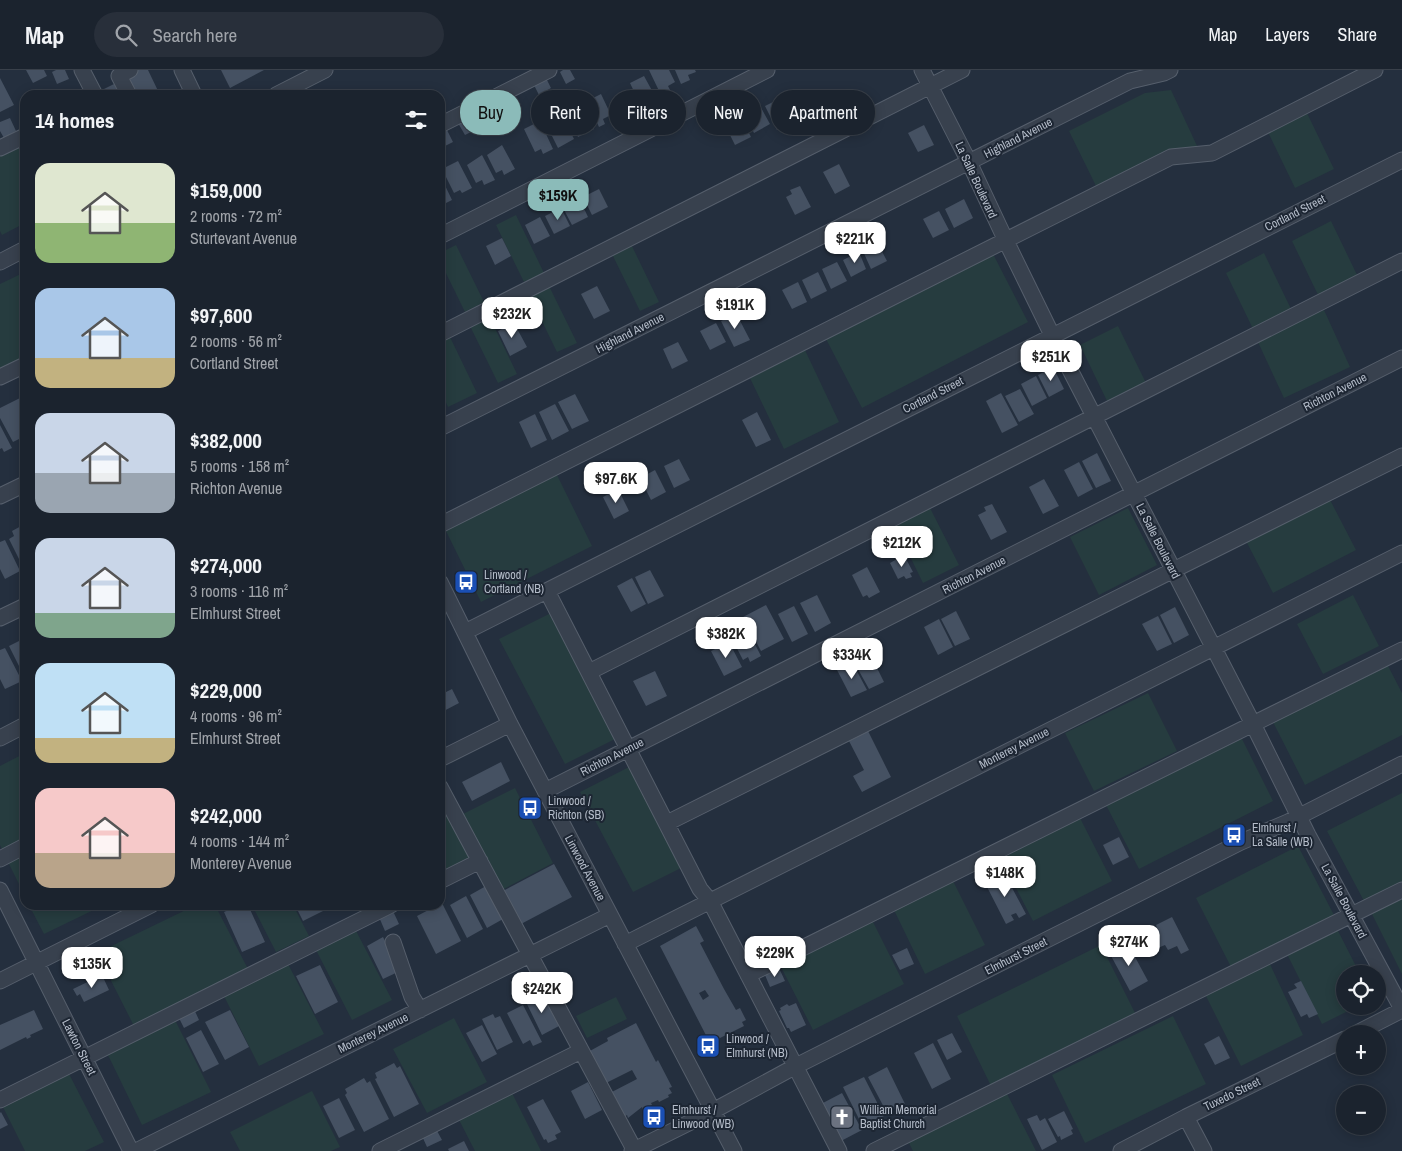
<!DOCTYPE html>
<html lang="en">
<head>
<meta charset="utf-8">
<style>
  :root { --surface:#1b232e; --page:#282f3a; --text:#f1f3f6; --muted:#a0a4aa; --line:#39404a; --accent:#8bbbb9 }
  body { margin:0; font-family:"Archivo Narrow",sans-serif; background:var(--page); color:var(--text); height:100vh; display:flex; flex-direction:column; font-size:19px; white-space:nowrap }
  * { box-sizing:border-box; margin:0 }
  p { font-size:16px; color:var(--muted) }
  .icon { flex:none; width:28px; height:28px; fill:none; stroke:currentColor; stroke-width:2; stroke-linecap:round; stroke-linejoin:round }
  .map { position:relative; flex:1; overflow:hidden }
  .sheet { position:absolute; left:20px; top:20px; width:425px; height:820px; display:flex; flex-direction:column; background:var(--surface); border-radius:15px; box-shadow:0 2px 12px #0003,0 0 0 1px var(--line) }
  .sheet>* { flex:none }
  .guide { position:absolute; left:460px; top:20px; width:475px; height:45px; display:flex; gap:10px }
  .tools { position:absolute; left:1336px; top:895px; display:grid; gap:10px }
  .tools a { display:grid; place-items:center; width:50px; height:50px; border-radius:50%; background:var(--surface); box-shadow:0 2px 12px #0003,0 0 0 1px var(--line); font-size:25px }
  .price { position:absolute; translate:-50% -42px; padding:0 11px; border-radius:10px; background:#fff; color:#222; font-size:16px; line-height:32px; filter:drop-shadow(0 1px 2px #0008) }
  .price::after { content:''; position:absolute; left:50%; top:30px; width:15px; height:11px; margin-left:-8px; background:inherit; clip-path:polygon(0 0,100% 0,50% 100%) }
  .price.current { background:var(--accent); color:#111 }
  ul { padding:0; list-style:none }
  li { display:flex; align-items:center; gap:15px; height:125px; padding:0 15px }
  li span { display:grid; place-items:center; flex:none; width:140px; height:100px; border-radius:15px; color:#555 }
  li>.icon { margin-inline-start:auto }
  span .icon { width:60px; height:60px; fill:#fffc; stroke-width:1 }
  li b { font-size:21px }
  h2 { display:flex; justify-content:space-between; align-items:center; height:60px; padding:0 15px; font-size:21px }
  .pill { padding:0 18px; border-radius:22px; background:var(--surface); box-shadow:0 2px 12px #0003,0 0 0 1px var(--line); font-size:18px; line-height:45px }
  .pill.current { background:var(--accent); color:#111 }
  header { display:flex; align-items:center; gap:30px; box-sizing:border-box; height:70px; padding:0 25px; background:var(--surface); border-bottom:1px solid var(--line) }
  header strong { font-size:24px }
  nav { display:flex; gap:28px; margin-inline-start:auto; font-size:18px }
  .search { width:350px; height:45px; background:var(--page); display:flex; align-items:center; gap:12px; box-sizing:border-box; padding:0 18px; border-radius:28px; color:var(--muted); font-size:19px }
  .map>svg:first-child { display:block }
  .green { fill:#263c3f }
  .building { fill:#455162; fill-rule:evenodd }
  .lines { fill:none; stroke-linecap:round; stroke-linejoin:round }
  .minor-casing { stroke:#565f6c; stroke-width:17 }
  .minor { stroke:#38414e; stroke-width:15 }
  .labels { text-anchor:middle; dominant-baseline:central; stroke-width:4; stroke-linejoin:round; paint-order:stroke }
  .street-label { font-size:12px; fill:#b4bcc9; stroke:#1d2633 }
  .poi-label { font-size:12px; fill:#b4bcc9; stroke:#1d2633; text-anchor:start }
</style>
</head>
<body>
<header>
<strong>Map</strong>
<div class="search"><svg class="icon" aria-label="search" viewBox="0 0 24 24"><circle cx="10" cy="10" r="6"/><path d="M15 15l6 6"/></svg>Search here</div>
<nav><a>Map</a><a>Layers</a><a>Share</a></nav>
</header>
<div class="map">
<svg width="1402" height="1081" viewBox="0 0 1402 1081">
  <rect width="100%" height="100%" fill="#242f3e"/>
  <path class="green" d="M1171,20L1198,78L1097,118L1069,61L1145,23Z
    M1306,41L1334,99L1295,118L1267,60Z
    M25,72V153L2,165L0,161V85Z
    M516,145L544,203L524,212L496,155Z
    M1331,151L1359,209L1320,229L1292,171Z
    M631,174L659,232L640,241L612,184Z
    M456,175L484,232L465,242L440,191V183Z
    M992,182L1028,252L862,338L826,269Z
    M1264,183L1292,241L1254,261L1226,203Z
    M25,202V289L0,301V214Z
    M549,216L577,273L557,282L529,225Z
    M1324,240L1350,297L1284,328L1257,270Z
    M489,246L517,304L498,313L470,256Z
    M1118,256L1146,313L1108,333L1080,275Z
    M449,265L477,323L448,337L440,320V269Z
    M804,278L839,352L784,379L749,306Z
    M556,403L592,476L481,532L445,459Z
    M1328,426L1356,480L1273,523L1245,469Z
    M930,438L959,495L923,513L895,456Z
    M1128,438L1157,495L1099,525L1070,467Z
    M1353,525L1379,576L1323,604L1297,554Z
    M551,543L617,668L565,694L499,569Z
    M1387,594L1402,623V665L1305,715L1273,652Z
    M1148,623L1177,681L1094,721L1065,663Z
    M1240,665L1273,731L1139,799L1105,733Z
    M25,683V771L3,781L0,775V696Z
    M631,696L683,797L633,822L580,722Z
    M515,718L553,793L502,820L461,745Z
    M1402,723V813L1365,833L1327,761Z
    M440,725L472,787L440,802Z
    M1080,748L1112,811L1033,851L1001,789Z
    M1298,776L1335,847L1232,899L1196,828Z
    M25,783V826L8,792Z
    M953,811L985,875L925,904L894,840Z
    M1402,824V904L1370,840Z
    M29,835H104L44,864Z
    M196,835H215L248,899L134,956L97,883Z
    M252,835H293L309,866L276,882Z
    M871,848L904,914L813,960L779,893Z
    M1335,855L1360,904H1345V936H1358L1322,954L1285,880Z
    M354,857L392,930L352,950L315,878Z
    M1101,875L1136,945L991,1016L957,946Z
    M287,892L324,964L259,996L223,924Z
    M1269,892L1303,965L1241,996L1205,924Z
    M616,927L627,949L587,968L576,946Z
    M1173,946L1206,1014L1085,1073L1052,1005Z
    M454,948L487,1012L427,1043L393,979Z
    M175,950L211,1022L142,1055L107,983Z
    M67,1000L104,1072L85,1081H25L1,1033Z
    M510,1019L541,1081H475L457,1046Z
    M312,1021L340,1077L331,1081H240L230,1062Z
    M1006,1022L1036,1081H913L908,1071Z"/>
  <path class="building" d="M26,0H44L47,6L33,13Z
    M56,0H65L69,9L57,14L52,2Z
    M125,0H148L160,25H137Z
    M221,0H264L230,18Z
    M563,0H570L575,9L566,14L560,2Z
    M649,0H669L675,12L668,16L670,20L661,25Z
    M675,0H695L696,2L688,5L690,10L681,14Z
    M545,6L551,18L539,25L533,13Z
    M644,6L655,26L640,34L630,13Z
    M0,8L14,35L0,42Z
    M116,13L122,25H102L100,21Z
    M601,24L611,45L603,49L605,54L599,57L587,31Z
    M781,28L793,52L777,60L765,36Z
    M579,30L594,59L578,67L564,37Z
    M759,34L770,54L754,63L743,42Z
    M486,39L493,52L482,57L476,44Z
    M557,43L558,45L561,43L574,69L558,78L544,50Z
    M741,47L751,67L735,75L725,55Z
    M10,48L16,61L4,68L0,61V52Z
    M466,48L473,61L465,65L458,53Z
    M540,51L553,79L543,84L541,79L535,82L524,59Z
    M924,55L934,75L918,82L908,63Z
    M447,60L453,72L443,77L440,72V63Z
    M502,75L515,99L504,105L502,100L496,103L487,85Z
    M482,85L495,110L484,115L482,110L476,113L467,95Z
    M458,91L472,118L462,123L460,120L454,123L442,99Z
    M839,94L850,116L835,124L823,102Z
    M440,105L452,130L440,136Z
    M800,116L811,137L795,145L786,127L792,124L790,120Z
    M599,119L608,137L592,145L583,127Z
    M579,128L588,147L572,155L562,136Z
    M964,129L973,148L954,158L945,139Z
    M561,138L570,156L554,164L545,146Z
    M939,141L949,160L933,168L923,149Z
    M540,147L550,166L534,174L525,155Z
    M502,168L511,186L495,195L486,176Z
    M877,172L887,191L871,199L862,179Z
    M859,182L866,199L851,207L843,190Z
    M837,192L847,211L831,219L822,199Z
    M818,202L827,221L811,229L802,210Z
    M798,212L807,232L792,239L782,220Z
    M597,216L610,241L594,249L581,224Z
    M736,243L750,270L734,277L721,251Z
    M514,253L527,277L510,286L498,261Z
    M716,253L726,272L710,280L700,261Z
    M678,272L688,291L672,299L663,279Z
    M1053,297L1064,319L1049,327L1038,305Z
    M1036,306L1047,328L1032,336L1021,314Z
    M1020,319L1034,344L1019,352L1005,326Z
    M1001,323L1018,355L1002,363L986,331Z
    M575,324L589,351L572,359L558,332Z
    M20,328L25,338V366L13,372L0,348V338Z
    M555,334L569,361L552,370L539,342Z
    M757,342L771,370L756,377L742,350Z
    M535,344L547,370L531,378L519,352Z
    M0,355L12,378L4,382L2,378L0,379Z
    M1097,383L1111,411L1096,418L1082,391Z
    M679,389L690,410L674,418L664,396Z
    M1079,392L1093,419L1078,427L1064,400Z
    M655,400L666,422L651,430L640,408Z
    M1044,409L1059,436L1043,444L1029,417Z
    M618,419L629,441L614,449L603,427Z
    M992,434L1007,462L991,470L978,445L986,441L984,437Z
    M23,455L25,460V501L9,469L14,466L12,461Z
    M5,470L20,501L5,509L0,499V472Z
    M904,485L913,502L910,503L912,507L906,509L904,506L898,509L890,493Z
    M867,497L880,522L869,528L867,525L863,527L852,505Z
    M650,500L664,526L648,534L635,507Z
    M632,508L646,534L631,542L617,516Z
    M817,525L831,553L815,562L800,533Z
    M766,535L784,569L761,581L743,547Z
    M794,536L808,564L792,572L778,544Z
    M1175,537L1189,565L1174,573L1160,545Z
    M956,541L970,569L955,576L941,549Z
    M1158,546L1172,574L1157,581L1142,554Z
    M939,549L953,577L938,585L924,557Z
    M745,555L761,586L750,592L748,587L743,590L729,563Z
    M25,568V608L9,576Z
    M729,572L742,597L724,606L711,581Z
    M5,578L22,611L5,619L0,609V580Z
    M870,584L884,612L869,619L854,592Z
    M852,592L867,620L851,627L837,600Z
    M655,601L667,626L646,636L633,611Z
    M452,619L459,633L440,643V625Z
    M868,661L891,707L862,722L853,706L864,700L849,671Z
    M501,692L510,711L472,731L462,712Z
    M1119,767L1129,787L1113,795L1103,775Z
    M554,794L572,827L521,854L503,821Z
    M1004,803L1026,844L1019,848L1016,843L1011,845L1014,850L1006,854L985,813Z
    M486,816L503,849L487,858L470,825Z
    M466,826L483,859L467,868L450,835Z
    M442,833L461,871L436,884L417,846Z
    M240,835H248L265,872L242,882L224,842Z
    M295,835H327L329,838L303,851Z
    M393,841L399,854L385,861L379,847Z
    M1172,847L1189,880L1181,884L1177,876L1168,880L1165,875L1153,880L1148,871L1152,869L1151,867L1159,863L1156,855Z
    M696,856L704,871L700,873L724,919L736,940L740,938L746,950L742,952L744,956L710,973L660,876ZM705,920L709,926L703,930L699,923Z
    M383,867L400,901L383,909L367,876Z
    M1121,874L1123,877L1128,874L1148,911L1130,921L1110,884L1116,880L1114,877Z
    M907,878L914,894L900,900L892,885Z
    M320,895L338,932L315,944L296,906Z
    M779,898L785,911L770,917L765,905Z
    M102,905L109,920L84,932L80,924L77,926L73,919Z
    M1301,911L1318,944L1309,948L1307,944L1301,947L1288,922L1297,918L1294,914Z
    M542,924L559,956L542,965L526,932Z
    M796,933L806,955L791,962L789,958H787L779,941L781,940L780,938L787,934L789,936Z
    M523,935L542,972L533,976L530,970L523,974L507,943Z
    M194,939L199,950L184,958L178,946Z
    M34,940L43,959L30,965L31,967L27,969L26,967L0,980V955Z
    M230,940L249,977L225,990L205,952Z
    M493,944L495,948L500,946L513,972L497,980L482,949Z
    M636,953L656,992L658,990L672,1017L669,1018L672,1023L668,1025L669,1027L659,1032L658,1030L651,1033L652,1035L643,1040L642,1037L628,1048L627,1045L621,1049L608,1024L637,1009L632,1000L604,1014L588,982L608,971L607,968Z
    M482,955L497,984L482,992L466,963Z
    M201,960L219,994L203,1002L186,968Z
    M952,963L962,982L947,990L937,970Z
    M1219,966L1230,988L1215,995L1204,974Z
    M933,973L951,1009L932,1019L914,983Z
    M394,993L397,998L400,996L419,1034L394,1047L375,1009L377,1008L375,1003Z
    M887,997L905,1034L887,1043L868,1007Z
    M864,1007L884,1046L863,1057L843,1017Z
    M364,1008L367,1013L370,1011L389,1049L364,1062L345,1025L347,1023L345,1019Z
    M588,1012L602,1040L585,1049L571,1021Z
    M842,1023L862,1060L841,1071L821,1034Z
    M339,1028L355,1060L339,1068L323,1036Z
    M543,1029L561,1062L555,1065L557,1069L548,1073L546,1069L544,1070L527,1037Z
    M1064,1041L1073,1059L1071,1060L1073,1064L1061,1070L1060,1066L1058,1067L1048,1049Z
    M1,1042L8,1055L0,1059V1043Z
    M1037,1045L1040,1051L1045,1048L1057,1072L1042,1080L1027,1049Z
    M436,1059L442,1070L427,1077L422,1066Z
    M464,1071L469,1081H449L448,1079Z"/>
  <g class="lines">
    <g class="minor-casing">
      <path id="minor" d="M82,0L95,25
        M182,0L194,25
        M922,0L969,92L1006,171L1052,265L1253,654L1308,765L1402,939
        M129,25L119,6L130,0
        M276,25L325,0
        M440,55L549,0
        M0,78L25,66
        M440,166L767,0
        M0,192L25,179
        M440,264L962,0
        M0,307L25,295
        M440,358L1130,11L1164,3L1170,0
        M0,426L25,414
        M440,455L1171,87L1212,83L1375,0
        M440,512L510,654L734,1081
        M547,521L700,819L710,831L839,1081
        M0,548L25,536
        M465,562L1402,90
        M589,602L1402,191
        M0,668L25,655
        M440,689L510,654
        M440,717L635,1081
        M545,721L1402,288
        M667,753L1402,386
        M0,789L25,776
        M440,811L480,791
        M0,820L131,1081
        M393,872L412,927L420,940
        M625,874L1402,483
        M748,905L1402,580
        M0,911L151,835
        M1355,964L1402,940
        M0,1030L391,835
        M1186,1047L1204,1081
        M136,1081L610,845
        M380,1081L581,981
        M632,1081L713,1041L796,996L1241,772L1288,752L1402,694
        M874,1081L1402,820
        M1121,1081L1186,1047L1345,969"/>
    </g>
    <use href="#minor" class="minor"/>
  </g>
  <defs>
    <g id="bus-square" transform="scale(1.25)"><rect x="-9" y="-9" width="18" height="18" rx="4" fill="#1a4fb4" stroke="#1d2633"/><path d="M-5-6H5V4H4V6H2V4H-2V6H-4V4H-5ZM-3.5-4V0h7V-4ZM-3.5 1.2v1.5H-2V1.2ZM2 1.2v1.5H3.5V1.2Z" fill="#fff"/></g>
    <g id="church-square" transform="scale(1.25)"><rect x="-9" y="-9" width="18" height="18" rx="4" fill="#6b7280" stroke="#1d2633"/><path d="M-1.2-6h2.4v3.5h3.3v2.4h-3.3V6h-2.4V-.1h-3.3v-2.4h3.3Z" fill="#fff"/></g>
  </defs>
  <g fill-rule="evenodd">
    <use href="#bus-square" x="466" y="512"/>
    <use href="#bus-square" x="530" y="738"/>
    <use href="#bus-square" x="1234" y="765"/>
    <use href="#bus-square" x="708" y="976"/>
    <use href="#bus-square" x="654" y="1047"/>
    <use href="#church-square" x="842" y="1047"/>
  </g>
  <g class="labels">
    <g class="street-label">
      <text transform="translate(1018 68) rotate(-27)">Highland Avenue</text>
      <text transform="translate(976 110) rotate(65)">La Salle Boulevard</text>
      <text transform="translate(1295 143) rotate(-27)">Cortland Street</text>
      <text transform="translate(630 263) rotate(-27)">Highland Avenue</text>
      <text transform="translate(1335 322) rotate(-27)">Richton Avenue</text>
      <text transform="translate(933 325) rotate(-27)">Cortland Street</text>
      <text transform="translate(1158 471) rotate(63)">La Salle Boulevard</text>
      <text transform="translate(974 505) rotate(-27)">Richton Avenue</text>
      <text transform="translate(1014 678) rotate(-27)">Monterey Avenue</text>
      <text transform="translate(612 687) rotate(-27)">Richton Avenue</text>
      <text transform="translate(585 798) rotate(62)">Linwood Avenue</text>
      <text transform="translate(1344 831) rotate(62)">La Salle Boulevard</text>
      <text transform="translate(1016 886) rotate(-27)">Elmhurst Street</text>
      <text transform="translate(373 963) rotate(-26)">Monterey Avenue</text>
      <text transform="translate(79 977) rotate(63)">Lawton Street</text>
      <text transform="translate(1232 1024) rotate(-26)">Tuxedo Street</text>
    </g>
    <g class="poi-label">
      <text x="484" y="505">Linwood /<tspan x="484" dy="14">Cortland (NB)</tspan></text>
      <text x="548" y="731">Linwood /<tspan x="548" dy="14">Richton (SB)</tspan></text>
      <text x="1252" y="758">Elmhurst /<tspan x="1252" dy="14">La Salle (WB)</tspan></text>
      <text x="726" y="969">Linwood /<tspan x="726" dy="14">Elmhurst (NB)</tspan></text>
      <text x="672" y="1040">Elmhurst /<tspan x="672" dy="14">Linwood (WB)</tspan></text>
      <text x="860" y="1040">William Memorial<tspan x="860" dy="14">Baptist Church</tspan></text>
    </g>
  </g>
</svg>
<div class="tools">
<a><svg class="icon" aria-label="locate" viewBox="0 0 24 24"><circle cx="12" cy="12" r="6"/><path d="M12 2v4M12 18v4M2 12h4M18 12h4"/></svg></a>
<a>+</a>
<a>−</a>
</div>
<b class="price current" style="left:558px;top:151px">$159K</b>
<b class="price" style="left:855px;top:194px">$221K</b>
<b class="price" style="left:735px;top:260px">$191K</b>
<b class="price" style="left:512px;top:269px">$232K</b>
<b class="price" style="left:1051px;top:312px">$251K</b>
<b class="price" style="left:616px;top:434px">$97.6K</b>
<b class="price" style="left:902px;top:498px">$212K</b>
<b class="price" style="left:726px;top:589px">$382K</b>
<b class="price" style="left:852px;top:610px">$334K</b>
<b class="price" style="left:1005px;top:828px">$148K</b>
<b class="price" style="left:1129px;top:897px">$274K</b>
<b class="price" style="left:775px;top:908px">$229K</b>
<b class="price" style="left:92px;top:919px">$135K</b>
<b class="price" style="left:542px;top:944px">$242K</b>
<div class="guide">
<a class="pill current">Buy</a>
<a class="pill">Rent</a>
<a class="pill">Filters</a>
<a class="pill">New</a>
<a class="pill">Apartment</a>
</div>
<section class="sheet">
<h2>14 homes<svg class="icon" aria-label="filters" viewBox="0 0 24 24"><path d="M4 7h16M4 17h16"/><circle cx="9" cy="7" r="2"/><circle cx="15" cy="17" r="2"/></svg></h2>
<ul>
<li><span style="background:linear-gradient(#dfe7d0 60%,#8fb573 0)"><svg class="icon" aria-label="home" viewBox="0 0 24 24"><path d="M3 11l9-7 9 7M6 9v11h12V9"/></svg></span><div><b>$159,000</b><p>2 rooms · 72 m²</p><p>Sturtevant Avenue</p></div></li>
<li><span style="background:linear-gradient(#a9c7e8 70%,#c2b280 0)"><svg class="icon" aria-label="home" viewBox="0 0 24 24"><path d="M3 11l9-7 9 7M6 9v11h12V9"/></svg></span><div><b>$97,600</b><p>2 rooms · 56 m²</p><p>Cortland Street</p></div></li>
<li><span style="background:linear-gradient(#c9d6e8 60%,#9aa5b1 0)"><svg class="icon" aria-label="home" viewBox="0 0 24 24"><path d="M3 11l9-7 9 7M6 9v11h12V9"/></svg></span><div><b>$382,000</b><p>5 rooms · 158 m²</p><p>Richton Avenue</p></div></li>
<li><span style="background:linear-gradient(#c9d6e8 75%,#7fa58c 0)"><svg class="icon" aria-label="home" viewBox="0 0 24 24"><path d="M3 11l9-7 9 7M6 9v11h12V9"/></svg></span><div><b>$274,000</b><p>3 rooms · 116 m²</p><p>Elmhurst Street</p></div></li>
<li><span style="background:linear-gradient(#bfe0f5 75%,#c2b280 0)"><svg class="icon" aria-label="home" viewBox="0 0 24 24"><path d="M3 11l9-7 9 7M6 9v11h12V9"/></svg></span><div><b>$229,000</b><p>4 rooms · 96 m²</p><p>Elmhurst Street</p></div></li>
<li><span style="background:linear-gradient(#f6c9c9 65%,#b9a48a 0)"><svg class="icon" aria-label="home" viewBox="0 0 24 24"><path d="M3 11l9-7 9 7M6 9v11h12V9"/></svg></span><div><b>$242,000</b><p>4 rooms · 144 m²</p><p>Monterey Avenue</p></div></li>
</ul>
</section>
</div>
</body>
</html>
